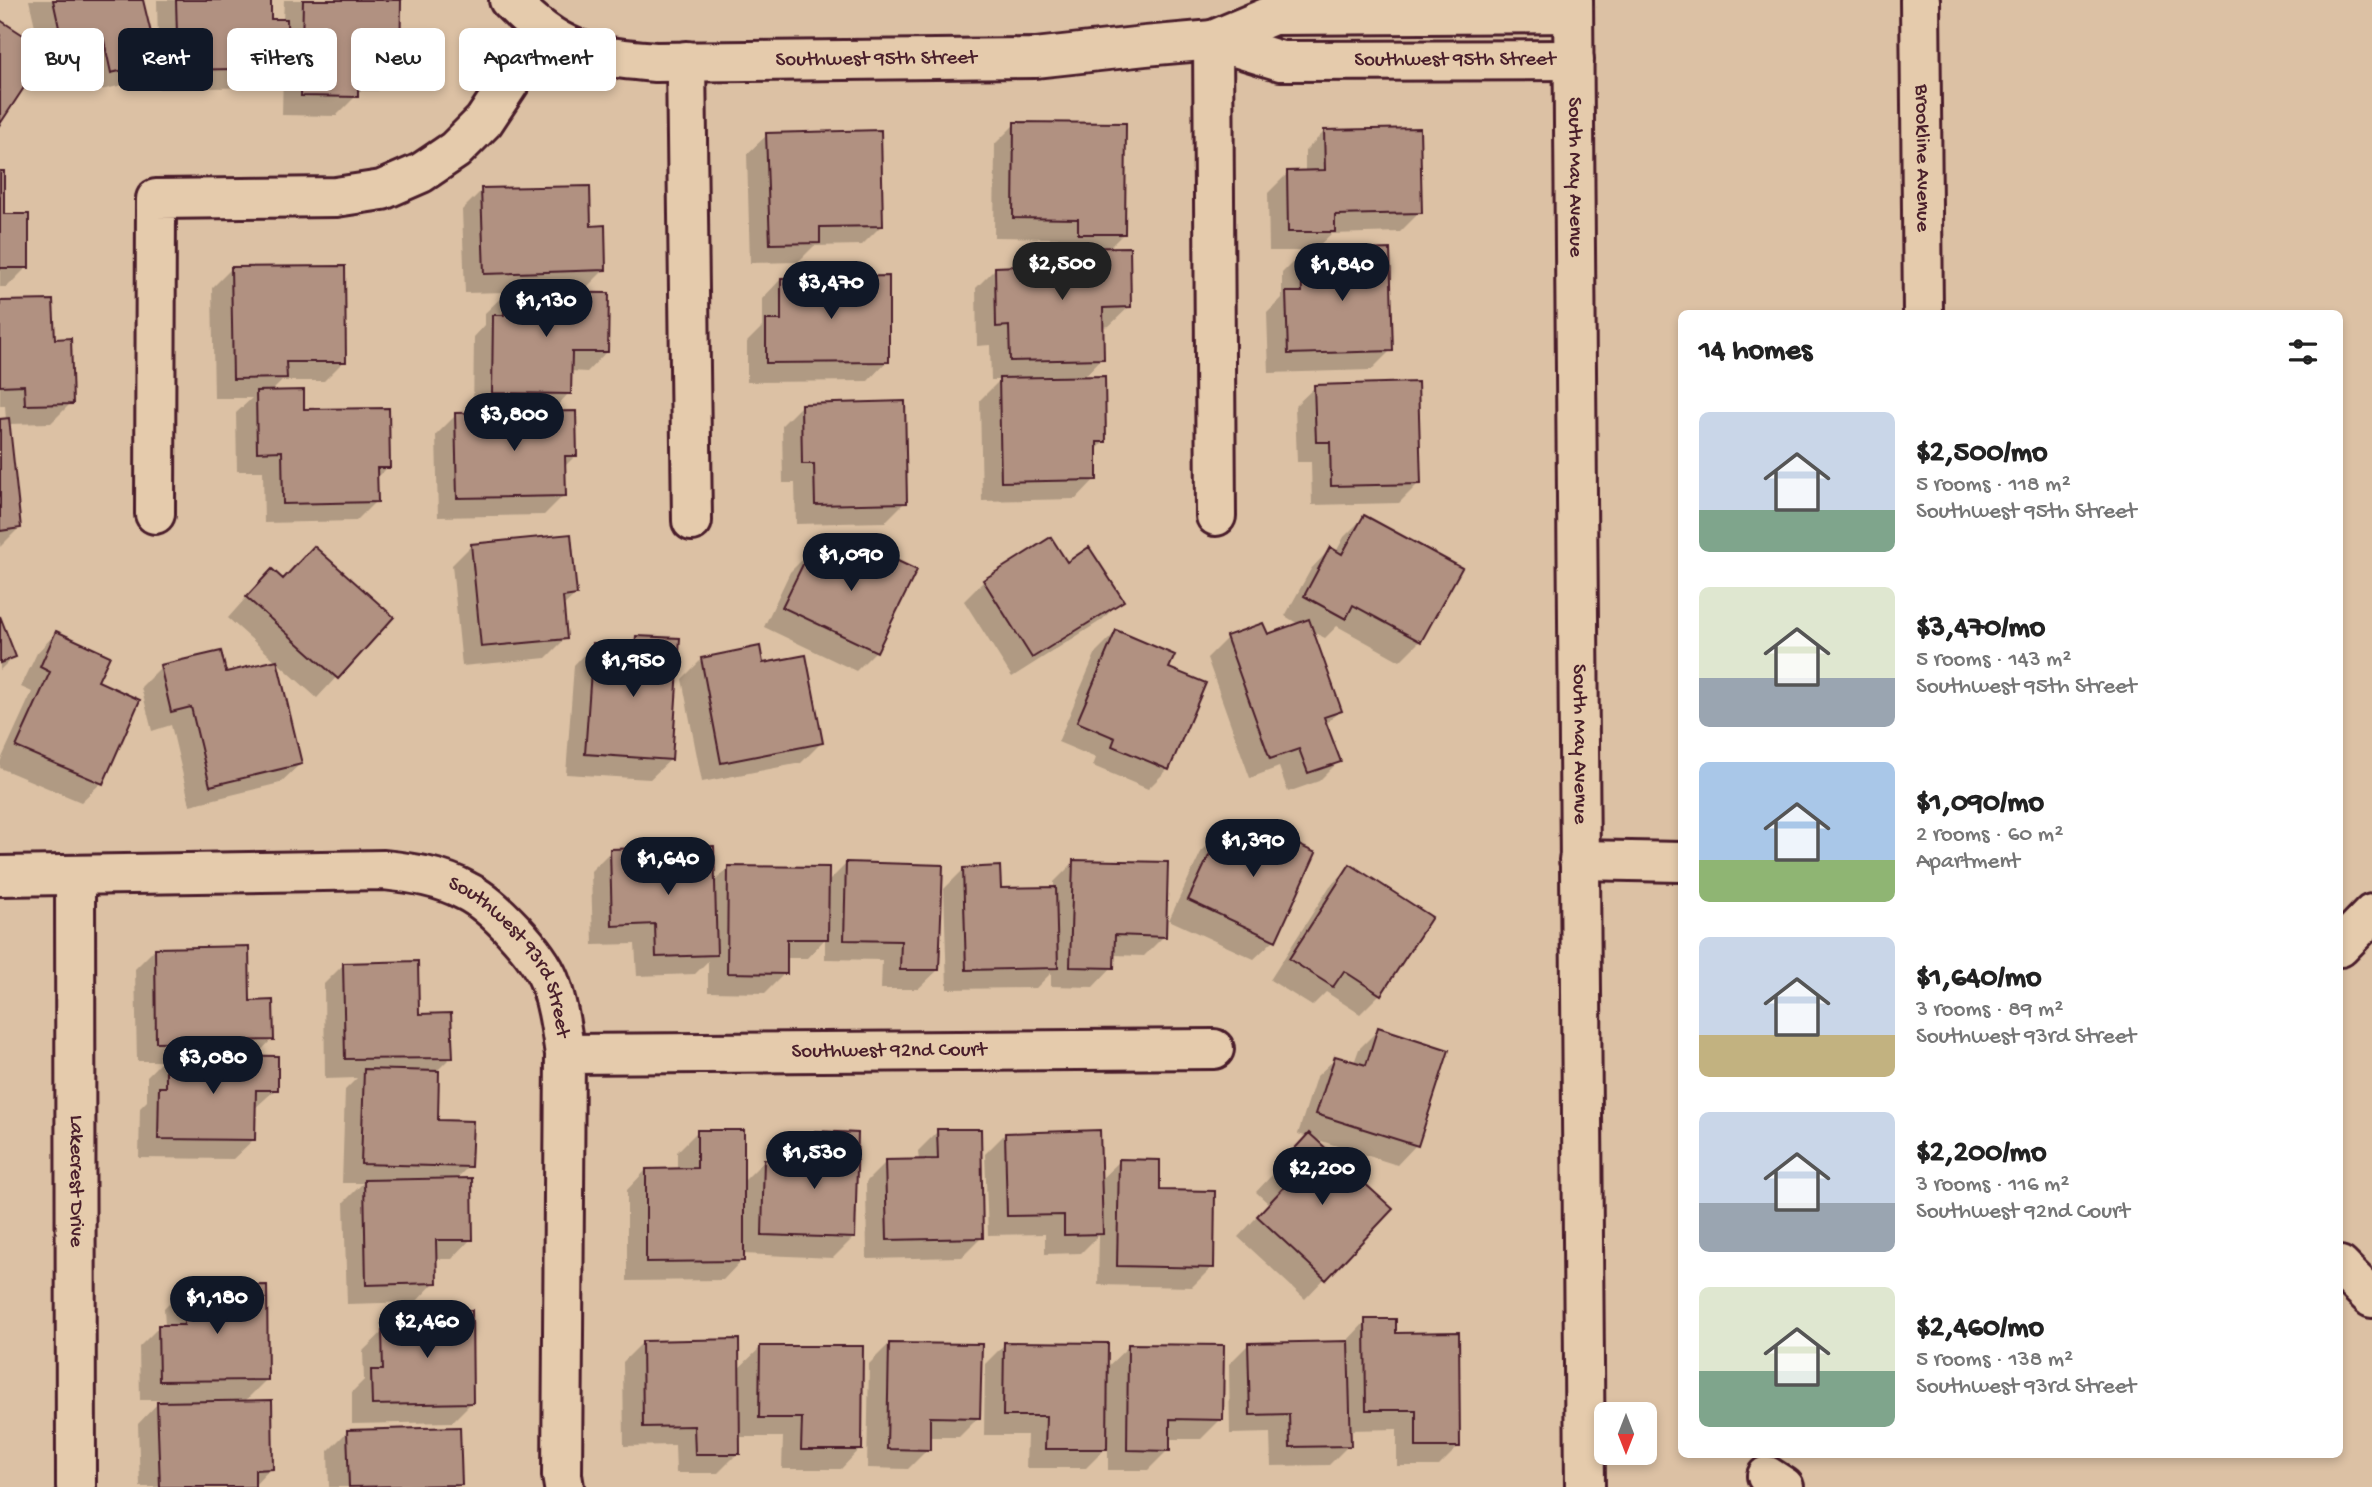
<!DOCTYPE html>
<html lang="en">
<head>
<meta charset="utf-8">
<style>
  :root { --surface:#fff; --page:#f2f2f2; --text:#222; --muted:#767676; --accent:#111827 }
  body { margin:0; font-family:"Gochi Hand",sans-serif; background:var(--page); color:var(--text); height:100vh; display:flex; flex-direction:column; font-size:26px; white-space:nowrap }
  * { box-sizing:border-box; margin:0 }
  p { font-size:23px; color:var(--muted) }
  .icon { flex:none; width:38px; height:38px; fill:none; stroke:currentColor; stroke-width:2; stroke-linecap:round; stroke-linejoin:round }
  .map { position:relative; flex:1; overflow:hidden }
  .side { position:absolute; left:1678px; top:310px; width:665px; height:1148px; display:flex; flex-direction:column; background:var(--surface); border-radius:10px; box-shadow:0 4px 10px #0003 }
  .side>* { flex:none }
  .guide { position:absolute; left:21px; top:28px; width:665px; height:63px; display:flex; gap:14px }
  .needle { width:46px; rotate:180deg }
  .buttons { position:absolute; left:1594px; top:1402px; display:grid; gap:14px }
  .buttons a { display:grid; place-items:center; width:63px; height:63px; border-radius:10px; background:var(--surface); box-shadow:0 4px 10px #0003; font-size:35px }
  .price { position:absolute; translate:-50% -60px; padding:0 16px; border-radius:24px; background:var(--accent); color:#fff; font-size:23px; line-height:46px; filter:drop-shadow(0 2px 4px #0008) }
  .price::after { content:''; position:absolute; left:50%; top:42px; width:21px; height:16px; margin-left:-10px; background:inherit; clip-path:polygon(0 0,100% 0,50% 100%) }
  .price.active { background:#222; color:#fff }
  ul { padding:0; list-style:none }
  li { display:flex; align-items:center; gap:21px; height:175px; padding:0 21px }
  li span { display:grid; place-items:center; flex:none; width:196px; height:140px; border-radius:10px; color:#555 }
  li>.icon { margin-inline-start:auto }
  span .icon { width:84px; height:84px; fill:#fffc; stroke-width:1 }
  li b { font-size:30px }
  h2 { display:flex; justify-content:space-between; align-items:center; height:84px; padding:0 21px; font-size:30px }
  .pill { padding:0 24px; border-radius:10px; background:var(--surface); box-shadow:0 4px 10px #0003; font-size:24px; line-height:63px }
  .pill.active { background:var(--accent); color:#fff }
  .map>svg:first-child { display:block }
  .shadow { fill:#0003 }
  .building { fill:#b19181; stroke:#4a1f2b; stroke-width:2 }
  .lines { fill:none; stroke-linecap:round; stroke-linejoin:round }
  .minor-casing { stroke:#4a1f2b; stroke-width:44 }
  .secondary-casing { stroke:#4a1f2b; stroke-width:44 }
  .minor { stroke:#e5cbac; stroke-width:38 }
  .secondary { stroke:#e5cbac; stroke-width:38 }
  .labels { text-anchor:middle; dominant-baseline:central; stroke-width:5; stroke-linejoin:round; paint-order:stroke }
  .street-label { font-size:21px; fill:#4a1f2b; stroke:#e5cbac }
</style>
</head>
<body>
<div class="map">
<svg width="2372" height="1487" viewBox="0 0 2372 1487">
  <rect width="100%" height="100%" fill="#dcc1a4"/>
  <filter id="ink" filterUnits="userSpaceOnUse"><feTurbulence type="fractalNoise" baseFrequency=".0143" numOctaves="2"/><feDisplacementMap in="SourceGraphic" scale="14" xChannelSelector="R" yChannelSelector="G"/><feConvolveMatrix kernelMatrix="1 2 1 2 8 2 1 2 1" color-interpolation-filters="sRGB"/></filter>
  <g filter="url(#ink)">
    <path class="shadow" d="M29,0H142L156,62L136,82L92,92L83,55L43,64L42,58L0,121V22L40,48Z
      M157,0H269V21H283L284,0H399L398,71L378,91H356V96L336,116L282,115L283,70L266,87L159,89Z
      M1015,124L1123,234L1108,249L1129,307L1109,326L1102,327V358L1082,379L1104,442L1095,451V479L1076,499L982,501L980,400L1000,380H991L990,345L977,346L976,288L996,268L1028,267L1045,250H1058V238L994,237L995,144Z
      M1325,131L1420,212L1400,232L1331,234L1311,253L1391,350L1371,370L1269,373L1267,313L1282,298V273L1304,251H1269L1268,193L1288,173L1305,172V151Z
      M767,135L882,225L862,245L814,246L798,262L750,263L747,154Z
      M0,173L2,216L27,267L7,287H0Z
      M482,190L589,228L604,270L584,290L541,291V294L606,352L587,372L570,371L569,393L550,413L576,455L563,468L564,495L544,515L438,517L436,435L456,415H473L474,337L485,325V313L507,292L465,293L462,210Z
      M232,268L344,361L324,381H282L270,393L388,467L376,479V501L356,521L264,523L263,471H237L236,413L252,398H214L212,288Z
      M781,279L887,361L868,381L747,382V342L762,327V299Z
      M0,303L53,341L71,403L51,423L8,424L19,528L0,547V421H6L5,405H0Z
      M1315,387L1419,483L1399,503L1312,505L1311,462H1297L1295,406Z
      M802,405L905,502L885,522L796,524L795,483H783L782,425Z
      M1364,517L1420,641L1400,661L1337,626L1325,638L1311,631L1340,710L1325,725L1339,761L1319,781L1288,792L1279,767L1250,778L1207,658L1227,638L1267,636L1300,625L1285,616L1311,569L1330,549L1336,552L1344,537Z
      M848,539L876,651L856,671L764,627L790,572L810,552L827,561Z
      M472,545L575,595L562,607L566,638L546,658L462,666L452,565Z
      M1066,564L1121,600L1102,620L1012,677L964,601L984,581Z
      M282,580L391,618L317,698L228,618L252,591Z
      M0,621L14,656L0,670Z
      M1116,632L1167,669L1168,769L1148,789L1093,766L1096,758L1058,742L1096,652Z
      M56,633L96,682L101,783L81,802L0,768V762L32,692L21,687L37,653Z
      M637,637L670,760L650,779L566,774L574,665L593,645L627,647Z
      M702,659L762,665L821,743L801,763L702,782L682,679Z
      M161,667L225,675L300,764L280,783L190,805L171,725L152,731L141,687Z
      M1249,824L1274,940L1254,959L1169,920L1201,852L1221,832L1234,838Z
      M611,851L713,883L729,867L827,883L847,863L938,970L918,989H881L882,960L825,959V939L807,958H785V973L765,993L708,992V961L695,974L637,976L635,944L593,945L591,871Z
      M1074,862L1164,936L1144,956L1113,955L1112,967L1093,987L1051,986V973L1036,988L947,989L944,889L964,869L999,890L1054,889V882Z
      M1350,867L1380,994L1360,1014L1326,992L1312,1006L1270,980L1330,886Z
      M155,949L249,1002L272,1039L254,1058L276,1089L254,1109L253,1140L233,1159L139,1158L140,1108L147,1101V1076L162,1061H137L135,969Z
      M344,964L417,1015L451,1057L435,1073L436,1121L469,1166L455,1180L471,1239L452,1259H435V1282L416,1302L347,1304L344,1202L363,1183H342L345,1090L357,1078L325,1079L324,984Z
      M1379,1029L1416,1145L1397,1165L1312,1138L1390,1210L1305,1299L1238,1237L1269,1204L1256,1192L1308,1137L1298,1134L1316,1077L1336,1058L1354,1063L1359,1049Z
      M938,1131L982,1237L962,1257L867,1259L866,1182L886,1162L919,1161L918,1151Z
      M697,1132L742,1183L764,1161L795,1162V1153L815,1133L853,1238L833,1258L742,1254V1260L723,1280L627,1281V1190L646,1170H677V1152Z
      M1005,1134L1099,1181L1120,1161L1158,1192L1212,1267L1192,1287L1098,1285L1099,1235L1081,1253L1045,1254V1234L988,1235L985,1154Z
      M184,1288L267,1379L244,1402L271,1468L253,1487H140L138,1424L161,1400H140L139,1347L159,1327H165L164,1308Z
      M402,1313L471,1403L452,1422L352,1424V1392L364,1380L363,1351Z
      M1366,1321L1395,1335L1459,1446L1439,1466H1397V1429L1349,1430V1445L1329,1465L1271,1466L1270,1433L1230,1434L1229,1364L1249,1344L1346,1342Z
      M643,1342L737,1370L760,1348L860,1449L841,1469H782L783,1437H738V1453L718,1473H676L675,1445L624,1446L623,1362Z
      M889,1344L979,1417L959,1437H928V1449L908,1469L867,1468L869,1364Z
      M1005,1344L1106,1368L1129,1346L1221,1419L1201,1439H1168V1450L1148,1470H1108V1446L1086,1468H1026L1027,1435H984L985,1364Z
      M347,1432L460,1484L457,1487H329L328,1451Z"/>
    <path class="building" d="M53,0H143L158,62L111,73L103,36L63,46Z
      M176,0H271V19H287L288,68L178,70Z
      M303,0H401L400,72L358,71V97L301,96Z
      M0,20L48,51L0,124Z
      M1014,122L1126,123L1125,234H1078V219L1013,218Z
      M1420,128L1422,213L1335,215V232H1288L1287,171L1325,170L1324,130Z
      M881,130L883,226L820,227V243L770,244L766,133Z
      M0,171H4V214H29V268H0Z
      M590,186L591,226L605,225L606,270L484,274L481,188Z
      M1130,247L1131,307L1103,308L1104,359L1010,361L1009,326L996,327L995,267L1045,265L1044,248Z
      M1390,249L1393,351L1288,354L1286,292H1302L1301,252Z
      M345,266L346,362H286L287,378L233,379L231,267Z
      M889,276V362L766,363V320H781V278Z
      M504,292L609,293L608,352H572L571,394L492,393L493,315H504Z
      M53,300L55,339L71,338L73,404L25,405L24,385L0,386V301Z
      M1105,376L1106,442H1097V480L1001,482L999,378Z
      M1418,382L1421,484L1331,486L1330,442H1316L1314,385Z
      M304,390V409L389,408L390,468H377L378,502L283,504L282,451L257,452L256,391Z
      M905,401L907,503L815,505L814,464H802L801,404Z
      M576,411L577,456H565L566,496L457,498L455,413Z
      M9,418L21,528L0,531V419Z
      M1364,515L1462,568L1421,642L1353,605L1346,619L1304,596L1330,547L1342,554Z
      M571,534L577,595L563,597L567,639L481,647L471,544Z
      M847,537L917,570L877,652L782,607L810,550L835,563Z
      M1051,537L1067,562L1089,547L1124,601L1032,658L983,580Z
      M314,546L394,617L338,679L246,597L272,569L283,579Z
      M0,616L16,657L0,663Z
      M1309,619L1342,711L1324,717L1341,762L1308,773L1299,749L1270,759L1226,636L1263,623L1268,634Z
      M1116,630L1175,655L1169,668L1206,683L1169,770L1112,746L1115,738L1077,722Z
      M56,631L110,656L98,681L140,700L103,784L16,747L50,672L40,667Z
      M636,636L680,638L672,760L585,754L593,643L635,646Z
      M760,646L763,663L806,655L823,743L721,763L701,658Z
      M221,651L226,672L277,660L302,764L210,786L191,707L171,712L160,665Z
      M1249,822L1316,853L1276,941L1188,900L1221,830L1240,839Z
      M714,846L717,955L656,957L655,924L612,926L610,849Z
      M1073,860L1168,862L1166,937L1115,935L1114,968L1070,967Z
      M846,862L943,865L939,970H900L901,941L844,940Z
      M1350,864L1432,917L1381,995L1344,971L1333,987L1289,959Z
      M728,866L829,867L828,939H787V974L727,973Z
      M1000,866L1001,888L1056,887L1058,968L966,970L963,868Z
      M249,946L250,1001L273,1000L274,1040L156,1042L155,948Z
      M418,961L419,1014L451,1013L453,1058L345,1059L343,963Z
      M1378,1027L1449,1050L1418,1146L1316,1114L1335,1056L1366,1065Z
      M166,1054L278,1056V1090H256L255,1140L158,1139L159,1087H166Z
      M364,1069L439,1071L438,1120L473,1121L471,1167L361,1164Z
      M937,1129H981L983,1238L887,1240L885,1160L938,1159Z
      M697,1130H744V1261L646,1262V1169L697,1168Z
      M1100,1130L1103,1234L1064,1235V1215L1007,1216L1005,1133Z
      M815,1131L858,1133L855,1238L762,1235L764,1159L814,1161Z
      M1309,1133L1393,1209L1326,1280L1257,1216L1287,1184L1274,1171Z
      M1119,1159L1160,1160V1190L1215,1191L1214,1268L1117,1266Z
      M472,1178L473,1240H436L437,1283L366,1285L364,1180Z
      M267,1285L268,1380L159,1381L158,1325H184V1286Z
      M472,1310L473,1403L372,1405L371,1370H383L382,1330L401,1329V1311Z
      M1365,1319H1396V1333L1459,1332L1460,1447H1416V1410H1366Z
      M739,1339L740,1454H695L694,1426L643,1427L642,1341Z
      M1348,1341L1351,1446L1290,1447L1289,1414L1250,1415L1248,1343Z
      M1004,1342L1108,1343L1107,1449H1045L1046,1416H1003Z
      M889,1343L982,1344L980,1418L930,1417V1450L887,1449Z
      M1128,1344L1224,1345L1223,1420L1170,1419V1451L1127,1450Z
      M760,1346H863L862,1450H801L802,1418H759Z
      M272,1400L273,1469L255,1470V1487H160L157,1402Z
      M460,1427L462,1485L349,1487L347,1430Z"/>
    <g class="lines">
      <g class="minor-casing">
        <g id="minor">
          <path id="s1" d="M509,0C560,52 584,56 655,62L1035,58L1145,46L1213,40L1273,15L1573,13"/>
          <path id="s2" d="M1920,0L1923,313"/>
          <path d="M1213,40L1216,516"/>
          <path id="s3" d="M1213,40L1281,61L1574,60"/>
          <path d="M686,61L692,521"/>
          <path d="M155,514L156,199L336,197L382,190L421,173L455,150L484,121L543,32"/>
          <path d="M1579,860L1682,862"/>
          <path id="s4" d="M75,875L76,1487"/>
          <path id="s5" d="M0,876L384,870C412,873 441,877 466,891C493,904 538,953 549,980C558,1004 561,1029 565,1054L562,1475L564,1487"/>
          <path d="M2340,947L2372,914"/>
          <path id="s6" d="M565,1054L1214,1049"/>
          <path d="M2340,1266L2372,1298"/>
          <path d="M1767,1476L1784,1487"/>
        </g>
      </g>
      <g class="secondary-casing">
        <g id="secondary">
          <path id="s7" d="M1573,0L1585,1487"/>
        </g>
      </g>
      <use href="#minor" class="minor"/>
      <use href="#secondary" class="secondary"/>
    </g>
  </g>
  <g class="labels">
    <g class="street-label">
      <text stroke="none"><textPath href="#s1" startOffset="385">Southwest 95th Street</textPath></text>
      <text stroke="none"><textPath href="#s3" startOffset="245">Southwest 95th Street</textPath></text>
      <text stroke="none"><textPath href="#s2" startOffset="158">Brookline Avenue</textPath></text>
      <text stroke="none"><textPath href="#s7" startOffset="177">South May Avenue</textPath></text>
      <text stroke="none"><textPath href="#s7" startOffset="744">South May Avenue</textPath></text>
      <text stroke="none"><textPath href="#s5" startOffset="551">Southwest 93rd Street</textPath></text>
      <text stroke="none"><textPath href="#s6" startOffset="324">Southwest 92nd Court</textPath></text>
      <text stroke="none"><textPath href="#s4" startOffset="306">Lakecrest Drive</textPath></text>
    </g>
  </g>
</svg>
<div class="buttons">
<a><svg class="needle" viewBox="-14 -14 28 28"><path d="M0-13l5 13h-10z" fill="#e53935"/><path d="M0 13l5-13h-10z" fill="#767676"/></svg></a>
</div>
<b class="price active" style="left:1062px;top:302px">$2,500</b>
<b class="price" style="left:1342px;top:303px">$1,840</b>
<b class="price" style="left:831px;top:321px">$3,470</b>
<b class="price" style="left:546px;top:339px">$1,130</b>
<b class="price" style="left:514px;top:453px">$3,800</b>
<b class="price" style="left:851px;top:593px">$1,090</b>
<b class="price" style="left:633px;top:699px">$1,950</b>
<b class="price" style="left:1253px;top:879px">$1,390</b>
<b class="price" style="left:668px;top:897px">$1,640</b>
<b class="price" style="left:213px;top:1096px">$3,080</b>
<b class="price" style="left:814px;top:1191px">$1,530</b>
<b class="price" style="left:1322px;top:1207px">$2,200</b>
<b class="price" style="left:217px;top:1336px">$1,180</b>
<b class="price" style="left:427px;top:1360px">$2,460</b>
<div class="guide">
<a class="pill">Buy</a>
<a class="pill active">Rent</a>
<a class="pill">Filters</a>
<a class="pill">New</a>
<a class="pill">Apartment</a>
</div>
<section class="side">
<h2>14 homes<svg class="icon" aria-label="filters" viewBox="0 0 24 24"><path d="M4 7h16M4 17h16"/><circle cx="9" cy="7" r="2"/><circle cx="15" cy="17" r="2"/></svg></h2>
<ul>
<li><span style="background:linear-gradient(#c9d6e8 70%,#7fa58c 0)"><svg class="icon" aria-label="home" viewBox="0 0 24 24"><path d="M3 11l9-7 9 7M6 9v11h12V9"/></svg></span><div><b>$2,500/mo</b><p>5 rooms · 118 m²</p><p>Southwest 95th Street</p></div></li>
<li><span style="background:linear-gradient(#dfe7d0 65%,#9aa5b1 0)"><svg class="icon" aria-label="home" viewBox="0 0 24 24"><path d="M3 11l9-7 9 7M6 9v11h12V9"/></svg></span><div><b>$3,470/mo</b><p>5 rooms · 143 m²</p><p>Southwest 95th Street</p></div></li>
<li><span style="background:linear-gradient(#a9c7e8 70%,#8fb573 0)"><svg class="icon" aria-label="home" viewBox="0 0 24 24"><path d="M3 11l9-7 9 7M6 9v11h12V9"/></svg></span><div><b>$1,090/mo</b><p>2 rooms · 60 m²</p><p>Apartment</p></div></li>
<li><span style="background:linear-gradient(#c9d6e8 70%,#c2b280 0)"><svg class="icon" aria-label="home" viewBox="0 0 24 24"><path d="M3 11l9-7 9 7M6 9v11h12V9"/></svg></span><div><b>$1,640/mo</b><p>3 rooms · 89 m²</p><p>Southwest 93rd Street</p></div></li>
<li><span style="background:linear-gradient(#c9d6e8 65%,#9aa5b1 0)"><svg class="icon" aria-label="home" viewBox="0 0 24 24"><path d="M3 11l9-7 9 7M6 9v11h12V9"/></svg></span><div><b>$2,200/mo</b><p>3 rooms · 116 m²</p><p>Southwest 92nd Court</p></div></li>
<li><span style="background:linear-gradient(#dfe7d0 60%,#7fa58c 0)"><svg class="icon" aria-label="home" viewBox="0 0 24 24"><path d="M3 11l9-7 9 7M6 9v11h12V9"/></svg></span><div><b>$2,460/mo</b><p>5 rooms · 138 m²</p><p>Southwest 93rd Street</p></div></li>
</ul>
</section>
</div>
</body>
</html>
